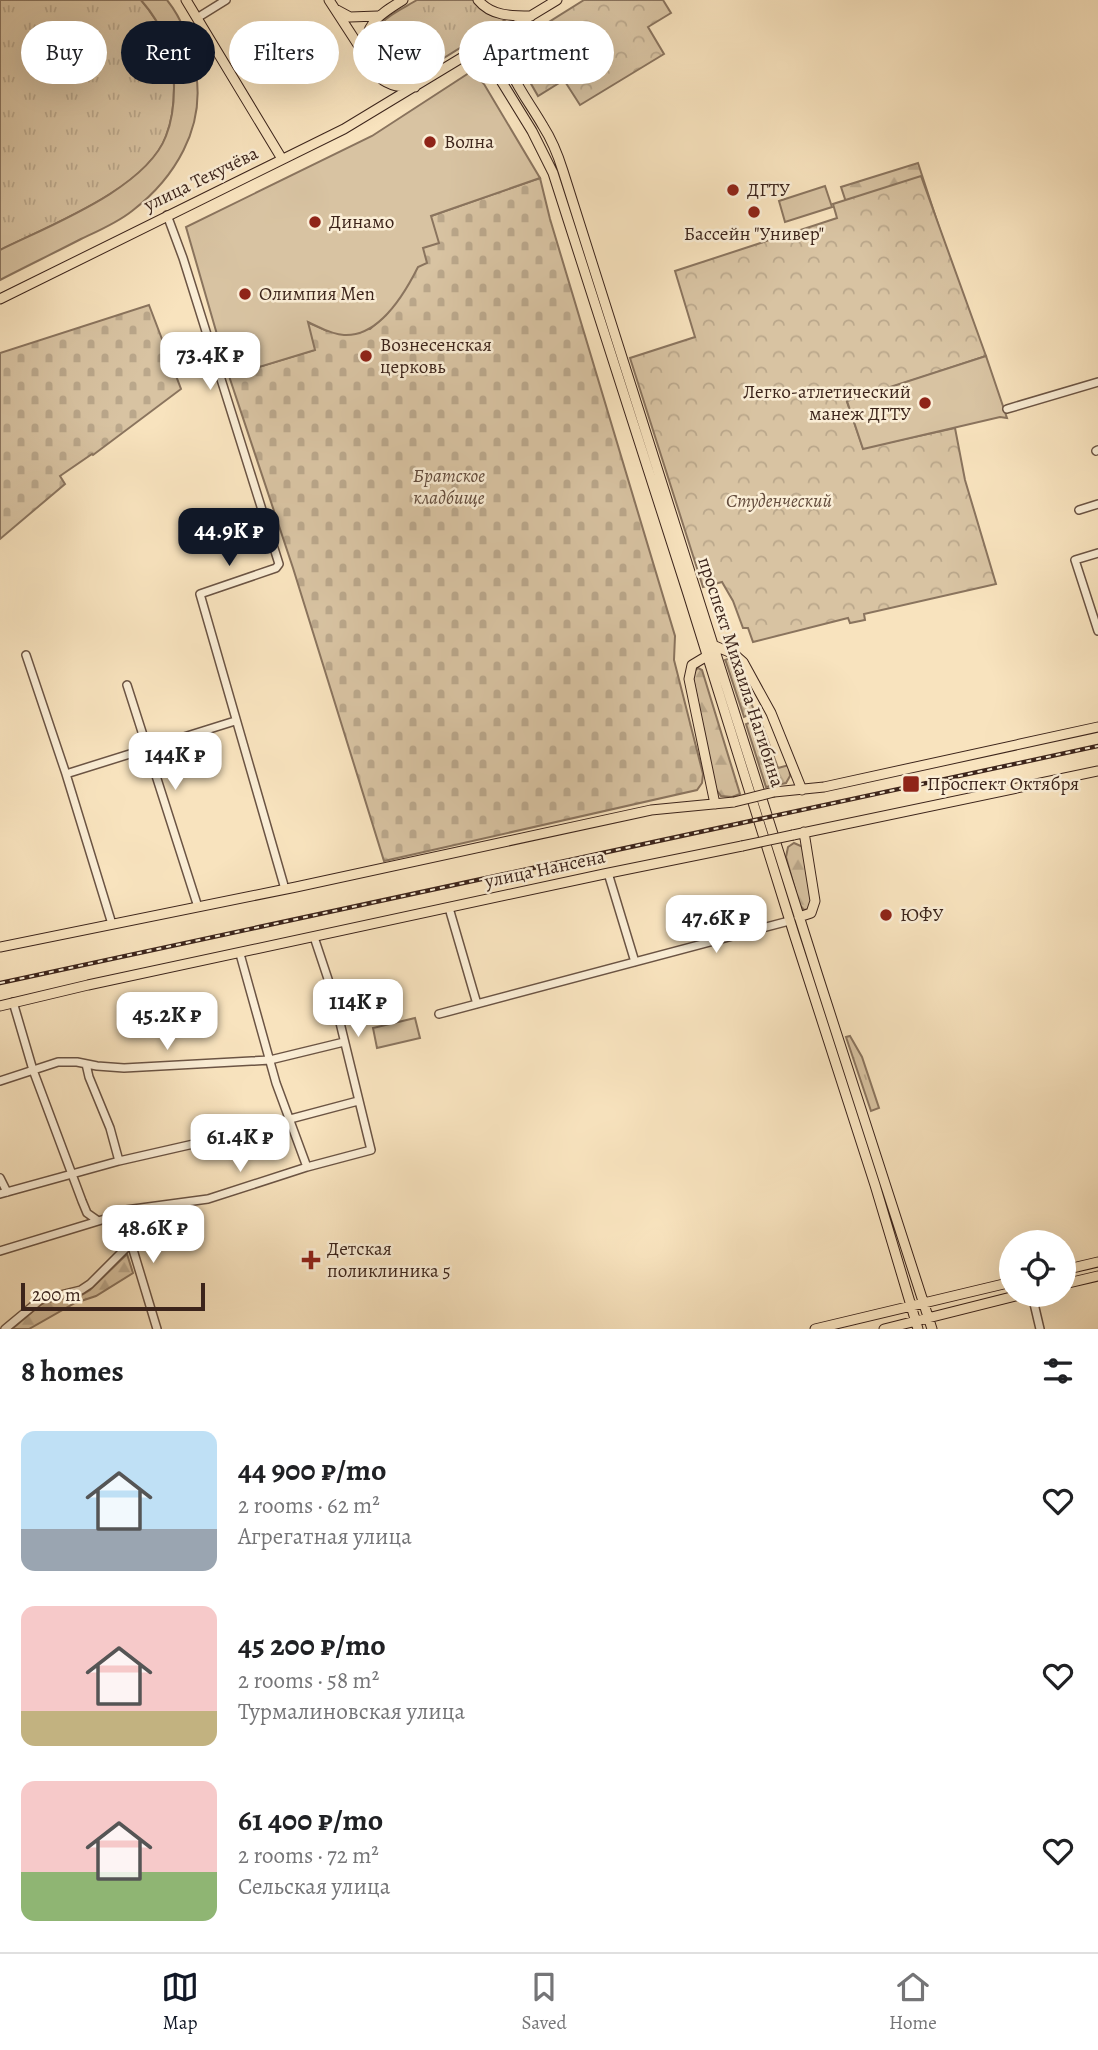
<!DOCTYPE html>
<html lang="en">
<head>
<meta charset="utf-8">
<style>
  :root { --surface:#fff; --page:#f2f2f2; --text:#202124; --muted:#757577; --line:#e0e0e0; --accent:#111827 }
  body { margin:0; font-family:Alegreya,serif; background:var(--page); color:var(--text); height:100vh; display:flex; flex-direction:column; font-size:26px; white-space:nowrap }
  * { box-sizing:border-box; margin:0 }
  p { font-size:23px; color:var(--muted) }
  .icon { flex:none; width:38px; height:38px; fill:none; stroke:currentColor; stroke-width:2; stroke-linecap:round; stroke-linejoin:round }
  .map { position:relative; height:1329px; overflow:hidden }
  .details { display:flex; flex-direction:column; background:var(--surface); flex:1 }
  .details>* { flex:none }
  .guide { position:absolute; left:21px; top:21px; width:700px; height:63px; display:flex; gap:14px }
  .controls { position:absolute; left:999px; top:1230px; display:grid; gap:14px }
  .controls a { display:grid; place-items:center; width:77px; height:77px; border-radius:50%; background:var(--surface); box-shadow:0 7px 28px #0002; font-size:35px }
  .scale { position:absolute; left:21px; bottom:18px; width:184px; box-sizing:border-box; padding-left:7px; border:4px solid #3c241b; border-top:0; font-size:19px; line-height:24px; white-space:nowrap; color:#3c241b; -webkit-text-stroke:5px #faedd5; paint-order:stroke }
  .price { position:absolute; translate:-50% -60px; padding:0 16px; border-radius:14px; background:#fff; color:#222; font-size:23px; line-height:46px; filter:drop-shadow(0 2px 4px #0008) }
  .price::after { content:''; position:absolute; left:50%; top:42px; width:21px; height:16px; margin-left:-10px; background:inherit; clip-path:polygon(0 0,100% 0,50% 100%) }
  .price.selected { background:var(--accent); color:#fff }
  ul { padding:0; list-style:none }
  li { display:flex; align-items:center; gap:21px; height:175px; padding:0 21px }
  li span { display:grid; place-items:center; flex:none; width:196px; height:140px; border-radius:14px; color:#555 }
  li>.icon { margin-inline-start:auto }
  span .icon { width:84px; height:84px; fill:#fffc; stroke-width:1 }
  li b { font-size:30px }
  h2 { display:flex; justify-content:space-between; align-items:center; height:84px; padding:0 21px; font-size:30px }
  .chip { padding:0 24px; border-radius:32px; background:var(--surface); box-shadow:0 7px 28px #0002; font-size:24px; line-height:63px }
  .chip.selected { background:var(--accent); color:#fff }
  .menu { display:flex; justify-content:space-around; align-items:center; height:98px; border-top:2px solid var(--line); background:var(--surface); font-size:19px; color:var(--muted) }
  .menu a { display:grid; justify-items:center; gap:4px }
  .menu .selected { color:var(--accent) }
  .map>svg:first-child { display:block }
  .grass { fill:url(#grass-tufts); stroke:#8a745e; stroke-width:2 }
  .forest { fill:url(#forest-firs); stroke:#8a745e; stroke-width:2 }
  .cemetery { fill:url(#cemetery-stones); stroke:#8a745e; stroke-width:2 }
  .park { fill:url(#park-crowns); stroke:#8a745e; stroke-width:2 }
  .pitch { fill:#d8c3a2; stroke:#8a745e; stroke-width:2 }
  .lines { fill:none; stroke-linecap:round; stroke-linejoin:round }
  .stream { stroke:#86705c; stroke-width:2 }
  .minor-casing { stroke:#6b5444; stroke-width:10 }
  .major-casing { stroke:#3c241b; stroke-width:11 }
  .minor { stroke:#faedd5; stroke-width:7 }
  .major { stroke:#f8e3be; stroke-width:9 }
  .rail-casing { stroke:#3c241b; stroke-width:4.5 }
  .rail { stroke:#faedd5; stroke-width:2; stroke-dasharray:5; stroke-linecap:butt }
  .major-bridge-casing { stroke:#3c241b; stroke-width:11; stroke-linecap:butt }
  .major-bridge { stroke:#f8e3be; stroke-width:9 }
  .poi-dot { fill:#8f2418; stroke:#faedd5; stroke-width:2.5 }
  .labels { text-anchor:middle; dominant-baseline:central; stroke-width:5; stroke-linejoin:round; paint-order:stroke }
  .poi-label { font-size:19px; fill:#3c241b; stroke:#faedd5; text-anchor:start }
  .street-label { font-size:19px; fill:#3c241b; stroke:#faedd5 }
  .park-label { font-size:19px; font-style:italic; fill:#634c3d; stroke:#faedd5 }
</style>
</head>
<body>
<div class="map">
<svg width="1098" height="1329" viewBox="0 0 1098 1329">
  <defs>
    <pattern id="grass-tufts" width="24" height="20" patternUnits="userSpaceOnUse" patternTransform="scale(1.75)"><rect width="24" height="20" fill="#d8c3a2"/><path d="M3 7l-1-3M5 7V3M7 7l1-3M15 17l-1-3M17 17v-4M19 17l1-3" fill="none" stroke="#baa78b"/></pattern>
    <pattern id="forest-firs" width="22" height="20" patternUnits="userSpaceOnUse" patternTransform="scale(1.75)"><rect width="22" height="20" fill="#d8c3a2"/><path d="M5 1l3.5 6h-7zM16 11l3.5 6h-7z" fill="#baa78b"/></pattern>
    <pattern id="cemetery-stones" width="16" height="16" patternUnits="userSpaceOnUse" patternTransform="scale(1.75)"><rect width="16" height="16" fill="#d8c3a2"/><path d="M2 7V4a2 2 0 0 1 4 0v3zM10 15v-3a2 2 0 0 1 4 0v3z" fill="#baa78b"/></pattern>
    <pattern id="park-crowns" width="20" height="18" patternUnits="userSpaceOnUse" patternTransform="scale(1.75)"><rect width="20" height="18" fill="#d8c3a2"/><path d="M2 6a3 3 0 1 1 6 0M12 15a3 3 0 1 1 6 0" fill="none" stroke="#baa78b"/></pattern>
  </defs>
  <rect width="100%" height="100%" fill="#f8e3be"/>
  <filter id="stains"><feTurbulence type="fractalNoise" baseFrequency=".00286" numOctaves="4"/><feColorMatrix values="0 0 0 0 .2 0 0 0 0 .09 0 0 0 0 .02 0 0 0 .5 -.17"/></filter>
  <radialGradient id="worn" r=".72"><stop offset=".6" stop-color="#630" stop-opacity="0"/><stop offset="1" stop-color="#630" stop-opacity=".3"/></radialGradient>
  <path class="grass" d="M0,0H141C163,25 174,54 174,88C174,104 172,121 166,136C147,189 48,226 0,250Z
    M417,0H474C483,13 492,17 508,18L418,74C391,85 358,57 377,29C385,16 404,8 417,0Z
    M850,1036L862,1057L879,1108L871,1111L846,1037Z"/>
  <path class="forest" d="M918,163L956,279L846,202L841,187Z
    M730,658L737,661L745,676L740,679L755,712L744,717L726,662L725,660Z
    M698,668L702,670L740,794L732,797L721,796L715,788L692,673Z
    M760,719L778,768L789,765L790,776L786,783L766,787L746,724Z
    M794,843L803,847L812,897L809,909L804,910L799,904L786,857L788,847Z
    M127,1254L133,1273L96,1296L75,1303L29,1329H12L44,1302L80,1296L90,1290Z"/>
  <path class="cemetery" d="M540,178L550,219L675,636L674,660L703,774L702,783L697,790L384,861L293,568L229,376L314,350L307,322L327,331L370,329L386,315L418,266L431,216Z
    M149,305L181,389L93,455L92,454L60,476L65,484L0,539V353Z"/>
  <path class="park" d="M584,0H663L671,13L648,27L664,54L580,105L564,80L538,96L514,54L517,42Z
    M921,176L986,356L847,402L863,448L955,428L965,480L996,584L864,614L865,620L850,623L848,618L753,642L748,628H743L733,601L722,582L703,587L630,358L695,337L675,271L837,218L833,204Z"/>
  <path class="pitch" d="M141,0H167C184,21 192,47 196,73C205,128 175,178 132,211C117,223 98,231 81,239C54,253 27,266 0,280V250C48,226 146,189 166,136C172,121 174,104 174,88C175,54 163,25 141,0Z
    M472,71L484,84L540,178L431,216L439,243L423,248L427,263L418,267C405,293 379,337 344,335C332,335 319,327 308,322L315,350L229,376L186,227L372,136Z
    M825,186L832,207L785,222L779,201Z
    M986,356L1007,418L1000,417L863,449L847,401Z
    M415,1018L420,1038L377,1048L373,1028Z"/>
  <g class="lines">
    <path class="stream" d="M65,1297C88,1296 99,1281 114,1265
      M25,1317L43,1303"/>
    <g class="minor-casing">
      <path id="minor" d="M197,18L226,0
        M167,215L183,258L279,564L276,568L200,594L285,889
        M1007,409L1098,382
        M1096,451L1098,450
        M1079,510L1098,504
        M1098,553L1075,560L1098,631
        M26,655L66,774L112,924
        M127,685L198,907
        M66,774L235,721
        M608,873L635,962
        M449,908L477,1004
        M240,954L276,1083L307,1167
        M13,1002L33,1070L82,1201L87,1213L97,1220
        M439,1014L789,921
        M86,1064L89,1077L110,1128L119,1161
        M0,1081L58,1062H77L97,1066L124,1068L270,1060L344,1042
        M0,1178L7,1192
        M0,1194L119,1161L211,1140L358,1101
        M118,1215L131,1243L157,1329
        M0,1251L118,1215L126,1210L208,1199L307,1167L371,1150L333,994L314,937
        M1032,1295L1040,1329
        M5,1329L40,1300L81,1290L90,1284L131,1243"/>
    </g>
    <g class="major-casing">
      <path id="major" d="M186,0L282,159
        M329,0L379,77C390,87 401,87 415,87
        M478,0C491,16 511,16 531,16
        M337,10L350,17L378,16
        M503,33C501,69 526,96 543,126C552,140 558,155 563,171L818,976L932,1329
        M471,53L484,59L492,66L532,131L553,173L688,594L794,934L875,1185L918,1329
        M365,55C364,23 379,15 403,0
        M0,299L344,129L557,0
        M715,646L734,654L743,662L771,713L802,790
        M707,656L692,665L689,679L715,804
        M774,792L824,787L1098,727
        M793,835L1098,771
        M799,917L811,913L815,901L804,832
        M0,947L296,887L651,810L734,802
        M0,1006L88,985L604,874L742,846
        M1064,1270L1098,1262
        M1064,1284L1098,1276
        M815,1329L1012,1282
        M884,1329L1019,1295"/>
    </g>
    <use href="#minor" class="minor"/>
    <use href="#major" class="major"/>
    <g class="rail-casing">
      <path id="rail" d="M0,983L1098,746"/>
    </g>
    <use href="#rail" class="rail"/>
    <g class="major-bridge-casing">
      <path id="major-bridge" d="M734,802L774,792
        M742,846L793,835"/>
    </g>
    <use href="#major-bridge" class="major-bridge"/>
  </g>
  <g class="poi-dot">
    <circle cx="430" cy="142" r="7"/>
    <circle cx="733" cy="190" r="7"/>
    <circle cx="754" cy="212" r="7"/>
    <circle cx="315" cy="222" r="7"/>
    <circle cx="245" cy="294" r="7"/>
    <circle cx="366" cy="356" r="7"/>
    <circle cx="925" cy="403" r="7"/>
    <rect x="902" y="775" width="18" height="18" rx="3.5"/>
    <circle cx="886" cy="915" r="7"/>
    <path d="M307.5 1249.5h7v7h7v7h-7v7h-7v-7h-7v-7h7z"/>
  </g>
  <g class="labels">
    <g class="poi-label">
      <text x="444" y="142">Волна</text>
      <text x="747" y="190">ДГТУ</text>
      <text x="329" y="222">Динамо</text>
      <text x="754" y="234" text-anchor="middle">Бассейн "Универ"</text>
      <text x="259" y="294">Олимпия Men</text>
      <text x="380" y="345">Вознесенская<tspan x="380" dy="22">церковь</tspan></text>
      <text x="911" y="392" text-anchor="end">Легко-атлетический<tspan x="911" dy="22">манеж ДГТУ</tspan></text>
      <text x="927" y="784">Проспект Октября</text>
      <text x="900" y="915">ЮФУ</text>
      <text x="327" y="1249">Детская<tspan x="327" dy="22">поликлиника 5</tspan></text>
    </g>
    <g class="street-label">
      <text transform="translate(201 179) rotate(-26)">улица Текучёва</text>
      <text transform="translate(741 672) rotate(72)">проспект Михаила Нагибина</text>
      <text transform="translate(545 869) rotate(-12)">улица Нансена</text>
    </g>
    <g class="park-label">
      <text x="449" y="476">Братское<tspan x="449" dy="22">кладбище</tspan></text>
      <text x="779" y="501">Студенческий</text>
    </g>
  </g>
  <rect width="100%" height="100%" filter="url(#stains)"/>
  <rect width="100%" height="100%" fill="url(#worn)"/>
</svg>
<div class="controls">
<a><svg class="icon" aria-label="locate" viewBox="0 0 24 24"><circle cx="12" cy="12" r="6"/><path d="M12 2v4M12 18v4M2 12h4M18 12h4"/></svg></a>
</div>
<div class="scale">200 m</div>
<b class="price" style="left:210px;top:392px">73.4K ₽</b>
<b class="price selected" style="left:229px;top:568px">44.9K ₽</b>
<b class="price" style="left:175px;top:792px">144K ₽</b>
<b class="price" style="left:716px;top:955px">47.6K ₽</b>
<b class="price" style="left:358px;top:1039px">114K ₽</b>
<b class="price" style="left:167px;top:1052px">45.2K ₽</b>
<b class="price" style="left:240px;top:1174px">61.4K ₽</b>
<b class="price" style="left:153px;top:1265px">48.6K ₽</b>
<div class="guide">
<a class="chip">Buy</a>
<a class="chip selected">Rent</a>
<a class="chip">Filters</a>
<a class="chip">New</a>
<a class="chip">Apartment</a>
</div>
</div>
<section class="details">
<h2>8 homes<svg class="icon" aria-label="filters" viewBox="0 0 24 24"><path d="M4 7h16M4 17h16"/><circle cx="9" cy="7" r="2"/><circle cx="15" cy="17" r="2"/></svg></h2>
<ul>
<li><span style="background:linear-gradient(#bfe0f5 70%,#9aa5b1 0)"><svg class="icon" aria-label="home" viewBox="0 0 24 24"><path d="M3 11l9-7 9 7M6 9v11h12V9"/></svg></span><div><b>44 900 ₽/mo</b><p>2 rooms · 62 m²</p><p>Агрегатная улица</p></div><svg class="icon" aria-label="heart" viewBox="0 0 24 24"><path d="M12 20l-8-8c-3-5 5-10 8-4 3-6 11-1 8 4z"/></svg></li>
<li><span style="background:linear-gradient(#f6c9c9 75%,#c2b280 0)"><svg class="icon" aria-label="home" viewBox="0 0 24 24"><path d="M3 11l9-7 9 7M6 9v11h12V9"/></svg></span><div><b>45 200 ₽/mo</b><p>2 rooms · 58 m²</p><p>Турмалиновская улица</p></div><svg class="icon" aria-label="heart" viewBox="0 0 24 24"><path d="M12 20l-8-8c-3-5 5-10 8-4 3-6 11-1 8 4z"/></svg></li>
<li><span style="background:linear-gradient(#f6c9c9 65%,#8fb573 0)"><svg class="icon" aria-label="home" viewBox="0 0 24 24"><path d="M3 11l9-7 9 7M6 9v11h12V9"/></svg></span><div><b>61 400 ₽/mo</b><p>2 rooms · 72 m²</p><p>Сельская улица</p></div><svg class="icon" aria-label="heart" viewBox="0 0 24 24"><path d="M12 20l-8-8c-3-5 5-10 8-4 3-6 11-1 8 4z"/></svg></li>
</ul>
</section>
<nav class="menu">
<a class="selected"><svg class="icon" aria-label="map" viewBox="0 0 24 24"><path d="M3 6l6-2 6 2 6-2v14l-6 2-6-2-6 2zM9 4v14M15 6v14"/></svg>Map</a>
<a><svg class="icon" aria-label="saved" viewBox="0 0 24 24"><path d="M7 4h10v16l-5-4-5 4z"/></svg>Saved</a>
<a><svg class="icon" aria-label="home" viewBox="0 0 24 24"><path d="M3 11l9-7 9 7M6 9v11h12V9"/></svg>Home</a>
</nav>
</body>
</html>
